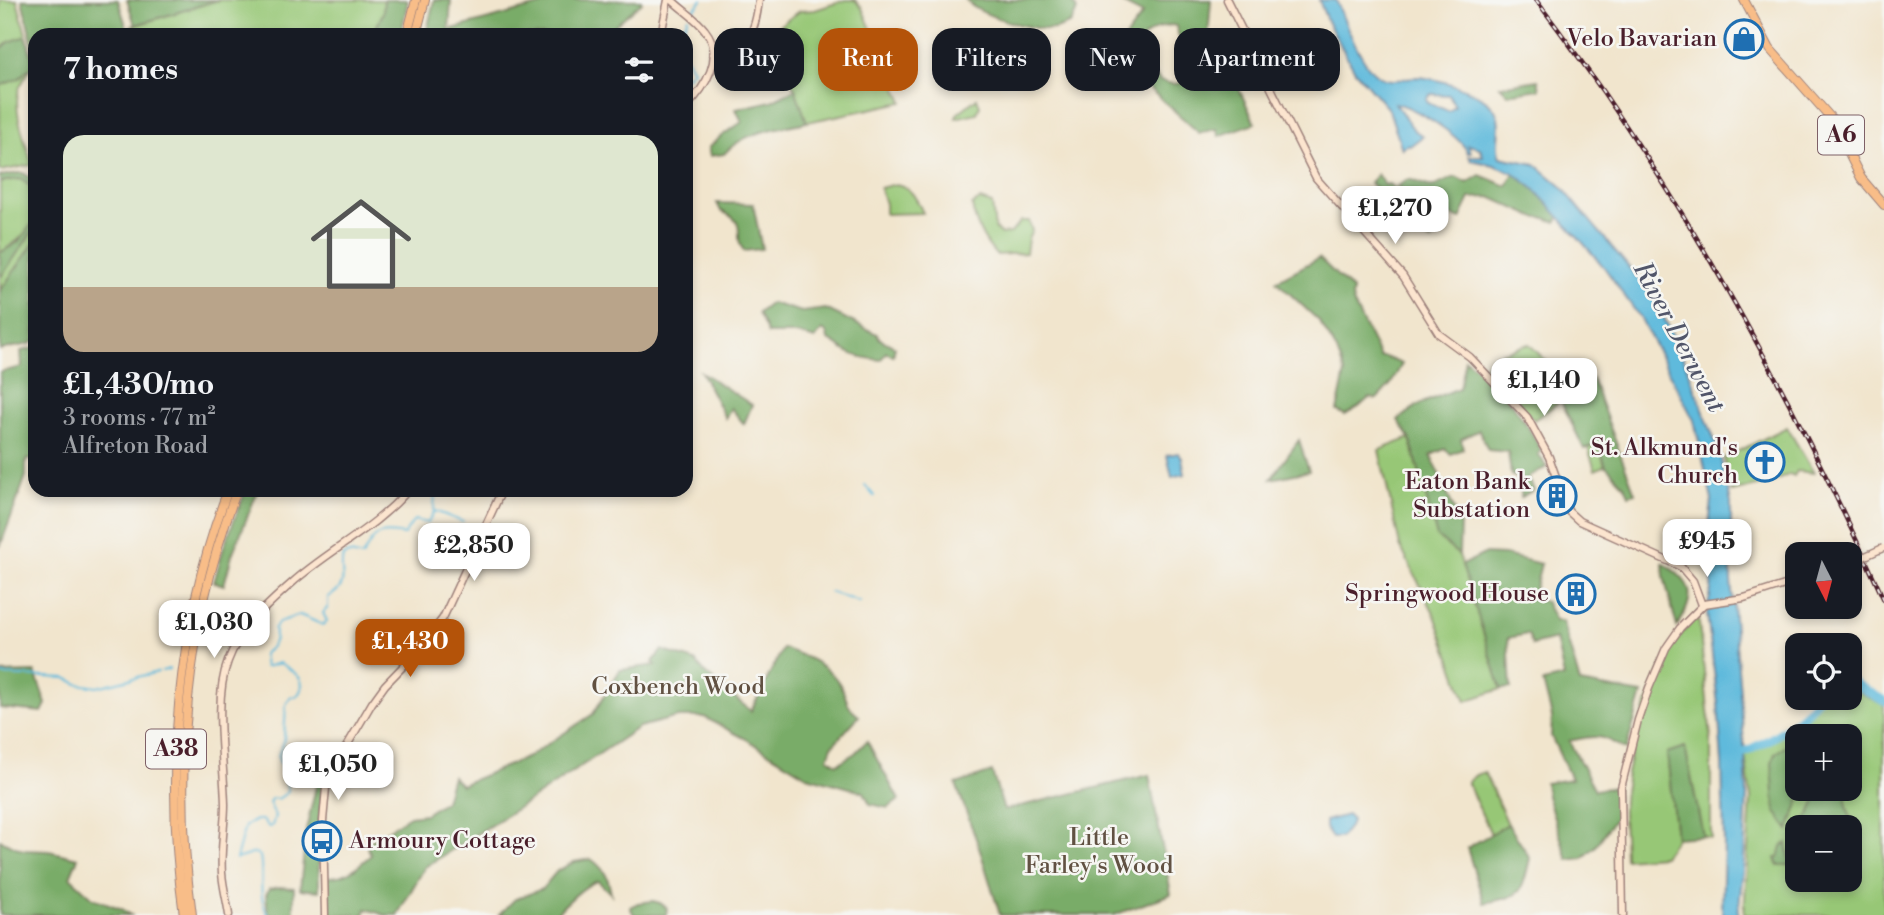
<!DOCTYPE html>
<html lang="en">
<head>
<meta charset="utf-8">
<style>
  :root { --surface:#171b24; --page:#20242c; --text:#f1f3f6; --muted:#9ea1a6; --line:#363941; --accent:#b45309 }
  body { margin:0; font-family:"Libre Bodoni",serif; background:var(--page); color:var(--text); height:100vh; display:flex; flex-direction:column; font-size:26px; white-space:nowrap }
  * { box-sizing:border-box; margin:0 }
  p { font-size:23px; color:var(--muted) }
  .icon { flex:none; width:38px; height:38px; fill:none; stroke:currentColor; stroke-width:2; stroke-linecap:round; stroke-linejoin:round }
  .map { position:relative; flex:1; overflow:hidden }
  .sheet { position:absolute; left:28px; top:28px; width:665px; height:469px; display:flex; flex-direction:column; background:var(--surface); border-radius:21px; box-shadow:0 4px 10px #0003 }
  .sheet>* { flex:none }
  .top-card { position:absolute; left:714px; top:28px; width:665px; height:63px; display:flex; gap:14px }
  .needle { width:46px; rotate:174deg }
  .controls { position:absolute; left:1785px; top:542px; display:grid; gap:14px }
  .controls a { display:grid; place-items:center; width:77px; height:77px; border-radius:14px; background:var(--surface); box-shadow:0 4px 10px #0003; font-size:35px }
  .price { position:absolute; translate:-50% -60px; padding:0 16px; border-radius:14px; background:#fff; color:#222; font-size:23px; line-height:46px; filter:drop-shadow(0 2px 4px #0008) }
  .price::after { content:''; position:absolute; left:50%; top:42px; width:21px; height:16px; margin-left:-10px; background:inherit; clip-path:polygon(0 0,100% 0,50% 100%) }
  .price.selected { background:var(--accent); color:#fff }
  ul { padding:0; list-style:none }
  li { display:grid; align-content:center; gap:14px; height:371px; padding:0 35px }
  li+li { border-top:2px solid var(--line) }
  li span { display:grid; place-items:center; height:217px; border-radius:21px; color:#555 }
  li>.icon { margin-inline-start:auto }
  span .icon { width:126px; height:126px; fill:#fffc; stroke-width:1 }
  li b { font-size:30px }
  h2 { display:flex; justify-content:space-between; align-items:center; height:84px; padding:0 35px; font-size:30px }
  .pill { padding:0 24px; border-radius:21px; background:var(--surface); box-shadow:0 4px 10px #0003; font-size:24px; line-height:63px }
  .pill.selected { background:var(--accent); color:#fff }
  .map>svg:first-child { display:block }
  .green { fill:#97c776; stroke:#707350; stroke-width:2; fill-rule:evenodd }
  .forest { fill:#79ac67; stroke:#626649; stroke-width:2; fill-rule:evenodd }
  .water { fill:#5ebadc; stroke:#546c84; stroke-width:2; fill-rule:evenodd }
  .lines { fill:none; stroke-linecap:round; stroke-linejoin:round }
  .stream { stroke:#5ebadc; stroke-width:2 }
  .river { stroke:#5ebadc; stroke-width:9 }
  .secondary-casing { stroke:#9e827c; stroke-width:9 }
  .highway-casing { stroke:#9e827c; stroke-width:10 }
  .secondary { stroke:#fce5cf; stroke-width:6 }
  .highway { stroke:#f8bd88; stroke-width:8 }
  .rail-casing { stroke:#4a1f2b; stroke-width:4.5 }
  .rail { stroke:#f6f6f2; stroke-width:2; stroke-dasharray:5; stroke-linecap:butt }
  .secondary-bridge-casing { stroke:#9e827c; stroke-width:9; stroke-linecap:butt }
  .secondary-bridge { stroke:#fce5cf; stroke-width:6 }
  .labels { text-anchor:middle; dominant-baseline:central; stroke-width:5; stroke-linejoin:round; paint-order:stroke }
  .shield { fill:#f6f6f2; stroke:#7e6067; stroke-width:2 }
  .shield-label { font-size:23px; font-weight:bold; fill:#4a1f2b }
  .poi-label { font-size:24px; fill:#4a1f2b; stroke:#f6f6f2; text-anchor:end }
  .park-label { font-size:24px; fill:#615142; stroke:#f6f6f2 }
  .water-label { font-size:26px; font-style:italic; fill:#515569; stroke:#f6f6f2 }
</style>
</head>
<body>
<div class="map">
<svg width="1884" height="915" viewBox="0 0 1884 915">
  <rect width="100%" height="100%" fill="#f6f6f2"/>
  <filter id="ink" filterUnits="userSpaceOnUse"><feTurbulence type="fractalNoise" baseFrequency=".0143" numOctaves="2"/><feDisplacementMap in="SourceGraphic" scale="14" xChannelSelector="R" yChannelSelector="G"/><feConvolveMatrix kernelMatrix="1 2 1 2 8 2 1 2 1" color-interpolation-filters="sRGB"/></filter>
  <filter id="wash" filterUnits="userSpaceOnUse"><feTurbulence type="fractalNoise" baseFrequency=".00686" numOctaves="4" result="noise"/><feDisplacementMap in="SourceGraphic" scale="28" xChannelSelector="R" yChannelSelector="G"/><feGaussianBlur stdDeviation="1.57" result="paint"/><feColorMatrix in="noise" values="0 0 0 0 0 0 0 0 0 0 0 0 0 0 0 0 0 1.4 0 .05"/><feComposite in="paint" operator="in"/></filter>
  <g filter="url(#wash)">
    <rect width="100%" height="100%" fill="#f1e5cd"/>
    <path class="green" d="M0,0H17L33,61C30,74 23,78 19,89C12,111 27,144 32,165L0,171Z
      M218,0H384L383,13L373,35H129L127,28Z
      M845,0H855L862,8L903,102L807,122L795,89L766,35L800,11L815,10Z
      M977,98L980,106L977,113L956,118L957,114Z
      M20,179L29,185C30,193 32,199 35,206C41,228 14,243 0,253V182Z
      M896,184C912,187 917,200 923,213L885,214V204L880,188Z
      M980,200L992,204L995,229L1001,234L1011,233L1021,221H1029L1032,231L1028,239L1026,253L996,255C983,240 975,225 972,205Z
      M35,228V242L0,291V278Z
      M1529,344L1562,377L1570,394L1534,420L1484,367L1495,355Z
      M1787,427L1814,473L1797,471L1794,476L1790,474L1773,482L1732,492L1724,458Z
      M1410,438L1437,537L1459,555L1501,689L1466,701L1434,613L1400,546L1379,450Z
      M1598,444L1605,466L1595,470L1588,448Z
      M1698,614L1711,738V838L1703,836L1685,747L1667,753L1676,838L1663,856L1625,859C1625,840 1622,820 1623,801C1627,757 1648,692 1669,653C1676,639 1688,627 1698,614Z
      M1850,687L1884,705V915H1744L1751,798L1745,756C1773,740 1802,725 1820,698H1850ZM1797,737H1850V789H1797ZM1797,828H1850V880H1797Z
      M1484,772L1508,824L1491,834L1467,782L1476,775Z"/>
    <path class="forest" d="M22,0H118L129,35H35V54Z
      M127,0H218L135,25Z
      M384,0H408L401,35H373L383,13Z
      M434,0H451L449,30L560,0H641L642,2L604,35H426Z
      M966,0H1072L1077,10L1071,23C1066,25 1060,28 1055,29C1037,32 976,15 966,0Z
      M1117,0H1211L1208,38L1232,74L1255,123L1219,136L1217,129L1199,133L1112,55L1143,14ZM1172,25L1176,26L1182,47L1177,53L1180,69L1185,70L1183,83L1173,84L1160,81L1150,67L1137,68L1132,50C1147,35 1150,28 1172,25Z
      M26,36L33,61L31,69L27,70L20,78L0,86V50L9,42Z
      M1538,80L1540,89L1508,94L1500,86Z
      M795,89L807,122C777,129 746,130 724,154L710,156L708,148L720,137L742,122L736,109L771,101Z
      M19,173H23L31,178L29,185L20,179L0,182V176Z
      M1514,173L1533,188L1560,217L1556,222L1546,218H1536L1490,197L1470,198L1460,219L1422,203L1396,187L1409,179C1438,191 1429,187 1456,177L1467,183L1480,175L1507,186Z
      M1377,174L1384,185L1389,184L1404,198L1449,219L1431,241L1384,211L1387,204L1376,195L1379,192L1370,183Z
      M717,203L753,204L762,249L744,251C731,234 751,224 721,211Z
      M35,220V228L0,278V253L18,242Z
      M35,242V341L29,344L0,350V291Z
      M1319,258L1353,291L1352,297L1354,305L1380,357H1385L1402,364L1391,384L1377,399L1369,398L1359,407L1345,415L1337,411L1345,373L1336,349L1319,321L1276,281Z
      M771,303L802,312L826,309L877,334L880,339L895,347L893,356L886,352L881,360C871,359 856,357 847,352C840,348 836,343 828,340L827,333L822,330L815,339L799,334H768L758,313Z
      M35,348V459L26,460V476L0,547V372L22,367L21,351Z
      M1465,359C1496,381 1525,416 1541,451L1538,454L1547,467L1528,477L1534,490L1521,497L1522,480L1511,475L1508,452L1488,450L1479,430L1461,439L1463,449L1451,454L1445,449L1431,455L1460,524L1459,555L1437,537L1410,438L1398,420L1418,405L1459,388Z
      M701,372L752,405L744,424L731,408L725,418Z
      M1562,377L1592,379L1635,493L1629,495L1625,486L1606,466L1598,444L1584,449L1561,401L1570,394Z
      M1299,440L1309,471L1271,479Z
      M246,490H258L232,555L224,585L214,582L224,546Z
      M1484,554L1505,555L1541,564L1532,600L1545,601L1555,621H1562L1580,683L1642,694L1626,750C1600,734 1598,735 1569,741L1595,790L1617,787L1616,817L1596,846L1583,858L1568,860L1547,796L1545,783L1571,779L1551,736L1552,717L1543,682L1564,677L1556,639L1532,645L1528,634L1508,638L1511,688L1501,689L1462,565Z
      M1663,563C1695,584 1696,595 1677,627L1664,577Z
      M783,648C804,656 826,663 839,683C847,695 845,707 859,716L832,746L828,758L837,764L855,753L867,741L899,800L888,808L870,804L864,792L807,776L746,739L704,717H678L639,727L540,794L425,867L397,915H385L366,909L364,915H329L327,877C349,877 355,868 371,855L366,844L410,816L425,814L445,801L452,776L461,785L528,757L593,714L620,670L656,665L653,662L662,650L695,661L707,675L751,711Z
      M35,672L46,704L42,712L0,708V673Z
      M1797,740V789H1803L1789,830L1775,811L1772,763L1775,753Z
      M1685,747L1703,836L1676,838L1667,753Z
      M322,760L329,763C331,772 325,781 323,790C317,824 319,856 319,891L300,889L306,830Z
      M992,772L1004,810L1149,775L1171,894L1114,915H1000L979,847L956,784Z
      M1821,789H1846V802L1851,820V845L1856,857H1850V828H1799L1811,812Z
      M1508,824L1530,858C1521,896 1523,895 1484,903L1467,848Z
      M0,840L23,850L49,851L78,858L70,877L93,898L122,909L131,915H0Z
      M1787,843L1791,865H1778L1776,858H1779L1782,846Z
      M591,859C606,870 608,877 611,894L598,881C585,884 564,905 555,915H499L515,899L542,889L557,871L574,862Z
      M278,887L294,888V915H268L266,895L269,889Z
      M653,901L660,903L667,908L666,915H634L630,907L638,903Z"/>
    <path class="water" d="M1319,0H1336C1343,18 1362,65 1377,75C1393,85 1402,77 1418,77C1437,78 1479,91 1492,106C1506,121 1493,144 1500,157L1535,164L1561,186L1647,289L1659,307L1685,362L1719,452L1731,503V580L1745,756L1747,794L1744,861L1738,915H1722L1724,843L1722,763L1718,704L1707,614L1712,583L1709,526L1712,500L1694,420L1641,319L1604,267L1577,236L1533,188L1514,173L1494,165L1471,160L1469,156H1483L1480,148L1468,145L1471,152L1468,153C1460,135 1414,107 1395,103L1414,130L1423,136L1410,146L1408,144L1402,149L1389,110L1355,71L1328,23ZM1431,94L1449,95L1455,106L1449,111L1428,103L1426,99Z
      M1178,453L1182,458L1185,474L1172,477L1167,455Z
      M1347,815L1352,820L1351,824L1340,838H1332L1325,828V821Z"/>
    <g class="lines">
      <path class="stream" d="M691,13L702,0
        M680,35L688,17
        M686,58L693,70L686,77
        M865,485L874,496
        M435,511L463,522
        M830,592L859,602
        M162,671L169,669
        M0,675L66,678L78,684L97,687L158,672
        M268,915C257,897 264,875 260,856L255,853L236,859L245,826L256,820H262L269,827L272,826L275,816L269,802L272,798L278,799L288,792C288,786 281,763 278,757L284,739L286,704L291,697H296C312,680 292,671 280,663L265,667L263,654C273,647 277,640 274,629L279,622L300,615L323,625L327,621L323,613L328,607V597C352,584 338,576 343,556L350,554L362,557C375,534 376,530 404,535L414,520L428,523L434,511L435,490"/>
      <path class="river" d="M1850,681L1884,701
        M1738,755C1764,744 1802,723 1818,698"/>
    </g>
  </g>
  <g filter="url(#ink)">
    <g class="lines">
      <g class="secondary-casing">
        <path id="secondary" d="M672,0C682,10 696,18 705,30C726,56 705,88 686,107
          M1227,0L1316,178L1403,276L1439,334L1470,357L1527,417L1549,457L1568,511L1579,521L1681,567L1693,581L1702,605
          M661,35L668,0
          M713,54C749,49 755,34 759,0
          M229,915C227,901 223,887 222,873C220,850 225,827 225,804C224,761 213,700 228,661C239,630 268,604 292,583C329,550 376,528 408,490
          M325,915L323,821L326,788L338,761L372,703L385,685L416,653L443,618L502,490
          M1623,915L1621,788L1638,720L1649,688L1666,648L1680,628L1704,604L1744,598L1797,581"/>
      </g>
      <g class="highway-casing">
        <path id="highway" d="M1744,0L1770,49L1831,118L1861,178L1884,205
          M407,35L416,0
          M416,35L425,0
          M184,915C164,775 177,623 228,490
          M192,915C172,773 186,625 237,490"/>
      </g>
      <use href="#secondary" class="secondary"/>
      <use href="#highway" class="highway"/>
      <g class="rail-casing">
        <path id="rail" d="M1536,0C1676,182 1790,391 1884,600"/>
      </g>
      <use href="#rail" class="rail"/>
      <g class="secondary-bridge-casing">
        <path id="secondary-bridge" d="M1850,563L1883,548"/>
      </g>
      <use href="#secondary-bridge" class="secondary-bridge"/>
    </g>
  </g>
  <defs>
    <g id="shop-ring" transform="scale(2.0125)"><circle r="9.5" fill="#f6f6f2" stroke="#1f6fb2" stroke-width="1.5"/><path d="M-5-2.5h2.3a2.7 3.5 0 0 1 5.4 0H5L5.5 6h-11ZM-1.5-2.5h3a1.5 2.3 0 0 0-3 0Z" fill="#1f6fb2"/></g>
    <g id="church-ring" transform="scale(2.0125)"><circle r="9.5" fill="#f6f6f2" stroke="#1f6fb2" stroke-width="1.5"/><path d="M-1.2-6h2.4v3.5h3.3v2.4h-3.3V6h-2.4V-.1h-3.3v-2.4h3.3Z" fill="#1f6fb2"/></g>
    <g id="building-ring" transform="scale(2.0125)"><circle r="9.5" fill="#f6f6f2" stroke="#1f6fb2" stroke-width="1.5"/><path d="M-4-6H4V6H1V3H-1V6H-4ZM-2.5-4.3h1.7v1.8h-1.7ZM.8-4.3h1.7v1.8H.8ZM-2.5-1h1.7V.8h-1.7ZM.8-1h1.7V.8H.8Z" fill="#1f6fb2"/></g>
    <g id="bus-ring" transform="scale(2.0125)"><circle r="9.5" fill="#f6f6f2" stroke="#1f6fb2" stroke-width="1.5"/><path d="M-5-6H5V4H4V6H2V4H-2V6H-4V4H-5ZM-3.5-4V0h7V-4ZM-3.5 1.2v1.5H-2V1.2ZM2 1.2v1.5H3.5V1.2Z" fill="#1f6fb2"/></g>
  </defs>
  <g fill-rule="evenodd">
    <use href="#shop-ring" x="1744" y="39"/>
    <use href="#church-ring" x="1765" y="462"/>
    <use href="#building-ring" x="1557" y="496"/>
    <use href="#building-ring" x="1576" y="594"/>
    <use href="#bus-ring" x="322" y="841"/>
  </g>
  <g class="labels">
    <g class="shield">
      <rect x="1818" y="115.5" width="46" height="39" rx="5"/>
      <rect x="146" y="729.5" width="60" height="39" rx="5"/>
    </g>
    <g class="shield-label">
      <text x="1841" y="135">A6</text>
      <text x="176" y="749">A38</text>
    </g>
    <g class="poi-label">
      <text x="1717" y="39">Velo Bavarian</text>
      <text x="1738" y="448">St. Alkmund's<tspan x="1738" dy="28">Church</tspan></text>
      <text x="1530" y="482">Eaton Bank<tspan x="1530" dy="28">Substation</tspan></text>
      <text x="1549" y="594">Springwood House</text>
      <text x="349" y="841" text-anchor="start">Armoury Cottage</text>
    </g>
    <g class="park-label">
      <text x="678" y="687">Coxbench Wood</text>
      <text x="1099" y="838">Little<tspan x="1099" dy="28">Farley's Wood</tspan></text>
    </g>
    <g class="water-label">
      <text transform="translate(1679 337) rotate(62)">River Derwent</text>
    </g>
  </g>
</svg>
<div class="controls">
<a><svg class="needle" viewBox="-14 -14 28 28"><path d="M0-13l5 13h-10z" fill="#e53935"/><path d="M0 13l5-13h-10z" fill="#9ea1a6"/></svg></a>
<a><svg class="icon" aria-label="locate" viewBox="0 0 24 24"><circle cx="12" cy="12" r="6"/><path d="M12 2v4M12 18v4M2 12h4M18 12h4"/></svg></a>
<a>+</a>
<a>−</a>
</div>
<b class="price" style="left:1395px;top:246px">£1,270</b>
<b class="price" style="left:1544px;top:418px">£1,140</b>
<b class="price" style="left:1707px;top:579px">£945</b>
<b class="price" style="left:474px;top:583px">£2,850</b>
<b class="price" style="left:214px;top:660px">£1,030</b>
<b class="price selected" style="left:410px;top:679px">£1,430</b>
<b class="price" style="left:338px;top:802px">£1,050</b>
<div class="top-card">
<a class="pill">Buy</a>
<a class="pill selected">Rent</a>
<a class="pill">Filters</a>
<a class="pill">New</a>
<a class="pill">Apartment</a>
</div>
<section class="sheet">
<h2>7 homes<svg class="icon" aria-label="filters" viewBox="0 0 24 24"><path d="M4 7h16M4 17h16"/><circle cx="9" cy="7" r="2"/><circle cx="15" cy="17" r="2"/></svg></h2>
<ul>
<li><span style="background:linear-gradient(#dfe7d0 70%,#b9a48a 0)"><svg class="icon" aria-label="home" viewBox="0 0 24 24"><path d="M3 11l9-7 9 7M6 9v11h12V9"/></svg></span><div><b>£1,430/mo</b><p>3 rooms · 77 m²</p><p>Alfreton Road</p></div></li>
</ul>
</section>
</div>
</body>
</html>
